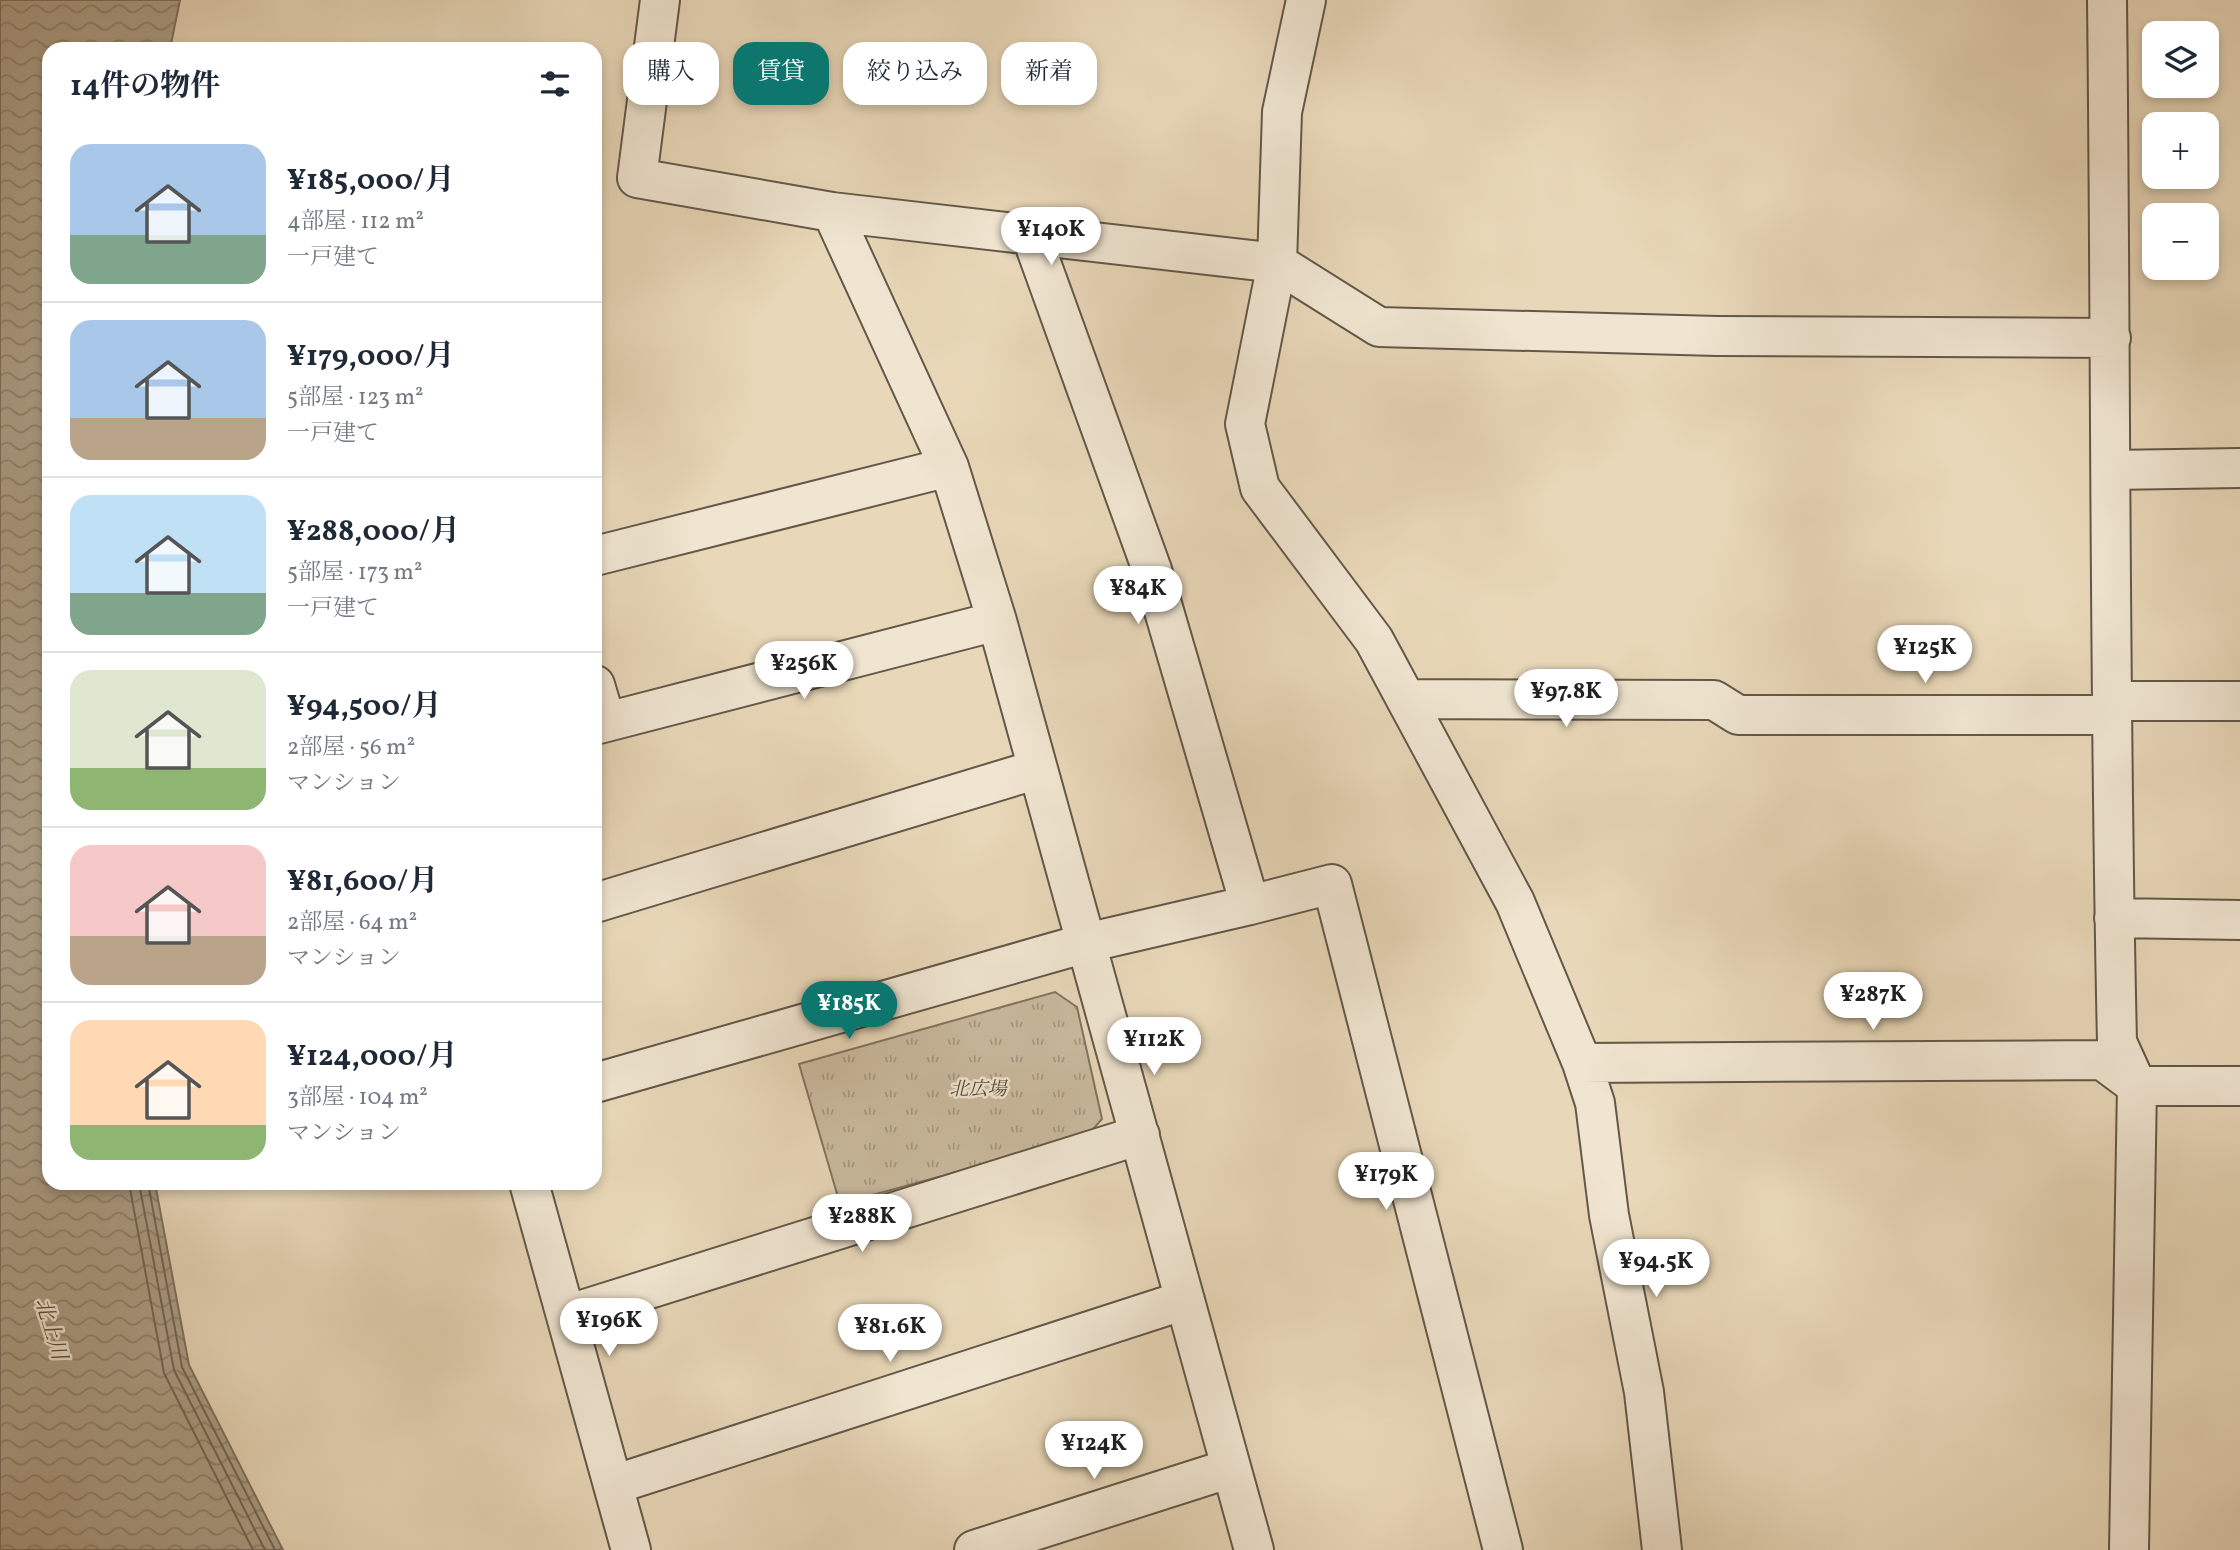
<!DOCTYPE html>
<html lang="ja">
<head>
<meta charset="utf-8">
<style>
  :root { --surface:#fff; --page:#f2f2f3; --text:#1f2937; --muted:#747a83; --line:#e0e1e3; --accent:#0f766e }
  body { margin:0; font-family:Vollkorn,"Noto Serif JP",serif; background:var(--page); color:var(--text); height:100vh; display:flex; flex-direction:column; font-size:26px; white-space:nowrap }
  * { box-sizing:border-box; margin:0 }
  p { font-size:23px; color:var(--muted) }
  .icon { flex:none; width:38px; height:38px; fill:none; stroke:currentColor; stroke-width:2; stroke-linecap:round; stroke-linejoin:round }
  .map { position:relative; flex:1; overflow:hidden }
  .sheet { position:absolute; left:42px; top:42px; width:560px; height:1148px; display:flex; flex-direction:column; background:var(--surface); border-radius:21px; box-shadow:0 4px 10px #0003 }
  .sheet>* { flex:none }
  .hud { position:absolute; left:623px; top:42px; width:665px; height:63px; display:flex; gap:14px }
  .buttons { position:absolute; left:2142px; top:21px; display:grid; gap:14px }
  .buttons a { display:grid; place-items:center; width:77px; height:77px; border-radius:14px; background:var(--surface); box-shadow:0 4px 10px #0003; font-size:35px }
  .price { position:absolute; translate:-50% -60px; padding:0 16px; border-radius:24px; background:#fff; color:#222; font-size:23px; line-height:46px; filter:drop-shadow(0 2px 4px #0008) }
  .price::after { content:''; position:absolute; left:50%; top:42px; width:21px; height:16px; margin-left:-10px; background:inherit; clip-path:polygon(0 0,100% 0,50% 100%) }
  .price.on { background:var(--accent); color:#fff }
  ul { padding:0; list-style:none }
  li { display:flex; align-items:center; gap:21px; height:175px; padding:0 28px }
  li+li { border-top:2px solid var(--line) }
  li span { display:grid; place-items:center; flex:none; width:196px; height:140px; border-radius:21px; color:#555 }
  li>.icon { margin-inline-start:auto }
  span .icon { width:84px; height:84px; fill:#fffc; stroke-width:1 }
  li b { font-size:30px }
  h2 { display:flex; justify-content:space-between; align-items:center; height:84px; padding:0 28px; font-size:30px }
  .pill { padding:0 24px; border-radius:21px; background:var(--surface); box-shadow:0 4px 10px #0003; font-size:24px; line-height:63px }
  .pill.on { background:var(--accent); color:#fff }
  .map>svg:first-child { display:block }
  .park { fill:url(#park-tufts); stroke:#807462; stroke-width:2 }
  .water { fill:url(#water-waves); stroke:#7d715f; stroke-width:2 }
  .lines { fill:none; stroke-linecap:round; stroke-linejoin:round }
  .shore { stroke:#726655; stroke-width:2 }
  .minor-casing { stroke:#635849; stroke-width:42 }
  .minor { stroke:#f0e5d1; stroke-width:38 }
  .labels { text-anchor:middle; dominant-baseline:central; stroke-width:5; stroke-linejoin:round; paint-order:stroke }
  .park-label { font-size:19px; font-style:italic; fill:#544a3d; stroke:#f0e5d1 }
  .water-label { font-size:21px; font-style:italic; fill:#544a3c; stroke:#f0e5d1 }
</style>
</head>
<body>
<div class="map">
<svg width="2240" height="1550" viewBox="0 0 2240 1550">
  <defs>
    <pattern id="park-tufts" width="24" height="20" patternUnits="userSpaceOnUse" patternTransform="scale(1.75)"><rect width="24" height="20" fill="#caba9f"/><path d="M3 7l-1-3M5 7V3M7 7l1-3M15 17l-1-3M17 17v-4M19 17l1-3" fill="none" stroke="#a59881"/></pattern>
    <pattern id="water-waves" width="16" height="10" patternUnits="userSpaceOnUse" patternTransform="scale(1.75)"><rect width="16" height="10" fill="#ac9e86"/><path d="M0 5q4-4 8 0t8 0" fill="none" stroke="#8d816d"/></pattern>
  </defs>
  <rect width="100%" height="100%" fill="#e8d7b8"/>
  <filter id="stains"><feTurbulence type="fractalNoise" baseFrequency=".00286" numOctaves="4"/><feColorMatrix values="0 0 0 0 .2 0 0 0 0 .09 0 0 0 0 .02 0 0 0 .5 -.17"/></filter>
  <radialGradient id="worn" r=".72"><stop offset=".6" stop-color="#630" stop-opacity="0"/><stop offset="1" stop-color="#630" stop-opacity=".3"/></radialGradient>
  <path class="park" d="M1055,992L1077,1007L1102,1119L1087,1136L840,1204L799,1064Z"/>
  <path class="water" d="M0,0H180L170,49H49V1183H155L189,1365L283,1550H0Z"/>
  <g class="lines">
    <path class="shore" d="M129,1183L164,1373L253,1550
      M139,1183L174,1370L265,1550
      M148,1183L182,1367L275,1550"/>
    <g class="minor-casing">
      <path id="minor" d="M660,0L637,178L832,212L949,467L997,621L1254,1550
        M1306,0L1282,112L1277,263L1245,424L1260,488L1374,640L1515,902L1582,1063L1595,1103L1609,1215L1644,1392L1662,1550
        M2107,0C2111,347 2109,695 2117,1042L2137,1086
        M832,212L1277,263L1379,327L1717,336L2111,338
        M2111,470L2240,468
        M595,556L949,467
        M595,685L606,722
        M1406,699L1714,700L1738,715H2112
        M2112,701H2240
        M595,725L997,621
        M595,903L1038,769
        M1250,905L1332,884L1503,1550
        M2114,918L2240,920
        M1582,1063L2102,1060L2137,1086
        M595,1083L1086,943L1250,905L1152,570L1031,235
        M529,1183L631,1550
        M566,1315L1140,1135
        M613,1485L1185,1300
        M974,1550L1231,1468
        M2129,1550L2137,1086H2240"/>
    </g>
    <use href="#minor" class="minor"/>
  </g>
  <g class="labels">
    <g class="park-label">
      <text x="978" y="1090">北広場</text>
    </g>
    <g class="water-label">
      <text transform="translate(50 1329) rotate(73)">北上川</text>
    </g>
  </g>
  <rect width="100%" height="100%" filter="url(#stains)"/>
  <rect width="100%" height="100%" fill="url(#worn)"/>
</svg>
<div class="buttons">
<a><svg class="icon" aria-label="layers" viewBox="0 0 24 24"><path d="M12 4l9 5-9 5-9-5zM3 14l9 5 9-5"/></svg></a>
<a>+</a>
<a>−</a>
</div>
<b class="price" style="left:1051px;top:267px">¥140K</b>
<b class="price" style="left:1138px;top:626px">¥84K</b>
<b class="price" style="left:1925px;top:685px">¥125K</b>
<b class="price" style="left:804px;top:701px">¥256K</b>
<b class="price" style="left:1566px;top:729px">¥97.8K</b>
<b class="price" style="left:1873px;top:1032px">¥287K</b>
<b class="price on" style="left:849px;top:1041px">¥185K</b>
<b class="price" style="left:1154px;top:1077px">¥112K</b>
<b class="price" style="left:1386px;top:1212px">¥179K</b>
<b class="price" style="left:862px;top:1254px">¥288K</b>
<b class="price" style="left:1656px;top:1299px">¥94.5K</b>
<b class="price" style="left:609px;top:1358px">¥196K</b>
<b class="price" style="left:890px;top:1364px">¥81.6K</b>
<b class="price" style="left:1094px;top:1481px">¥124K</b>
<div class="hud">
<a class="pill">購入</a>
<a class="pill on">賃貸</a>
<a class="pill">絞り込み</a>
<a class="pill">新着</a>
</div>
<section class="sheet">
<h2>14件の物件<svg class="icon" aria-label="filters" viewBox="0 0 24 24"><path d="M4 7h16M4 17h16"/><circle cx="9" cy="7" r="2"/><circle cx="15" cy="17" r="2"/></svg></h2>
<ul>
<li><span style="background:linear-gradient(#a9c7e8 65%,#7fa58c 0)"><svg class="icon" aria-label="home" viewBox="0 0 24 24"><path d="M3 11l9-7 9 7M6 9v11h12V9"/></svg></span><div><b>¥185,000/月</b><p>4部屋 · 112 m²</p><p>一戸建て</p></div></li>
<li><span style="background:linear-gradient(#a9c7e8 70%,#b9a48a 0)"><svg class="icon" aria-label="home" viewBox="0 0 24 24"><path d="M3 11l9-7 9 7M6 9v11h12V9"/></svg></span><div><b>¥179,000/月</b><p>5部屋 · 123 m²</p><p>一戸建て</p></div></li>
<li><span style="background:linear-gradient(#bfe0f5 70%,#7fa58c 0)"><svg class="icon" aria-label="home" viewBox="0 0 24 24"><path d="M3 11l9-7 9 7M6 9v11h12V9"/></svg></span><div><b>¥288,000/月</b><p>5部屋 · 173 m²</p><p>一戸建て</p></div></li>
<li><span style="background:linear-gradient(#dfe7d0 70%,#8fb573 0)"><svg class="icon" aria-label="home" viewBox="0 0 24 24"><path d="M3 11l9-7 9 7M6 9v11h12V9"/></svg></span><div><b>¥94,500/月</b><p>2部屋 · 56 m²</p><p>マンション</p></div></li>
<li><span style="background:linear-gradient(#f6c9c9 65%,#b9a48a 0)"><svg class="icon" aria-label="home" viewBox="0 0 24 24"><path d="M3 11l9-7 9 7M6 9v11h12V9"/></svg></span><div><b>¥81,600/月</b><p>2部屋 · 64 m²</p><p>マンション</p></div></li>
<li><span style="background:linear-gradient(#ffd9b3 75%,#8fb573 0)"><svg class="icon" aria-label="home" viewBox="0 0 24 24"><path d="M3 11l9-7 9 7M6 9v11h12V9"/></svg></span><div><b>¥124,000/月</b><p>3部屋 · 104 m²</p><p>マンション</p></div></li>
</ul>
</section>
</div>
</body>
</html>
